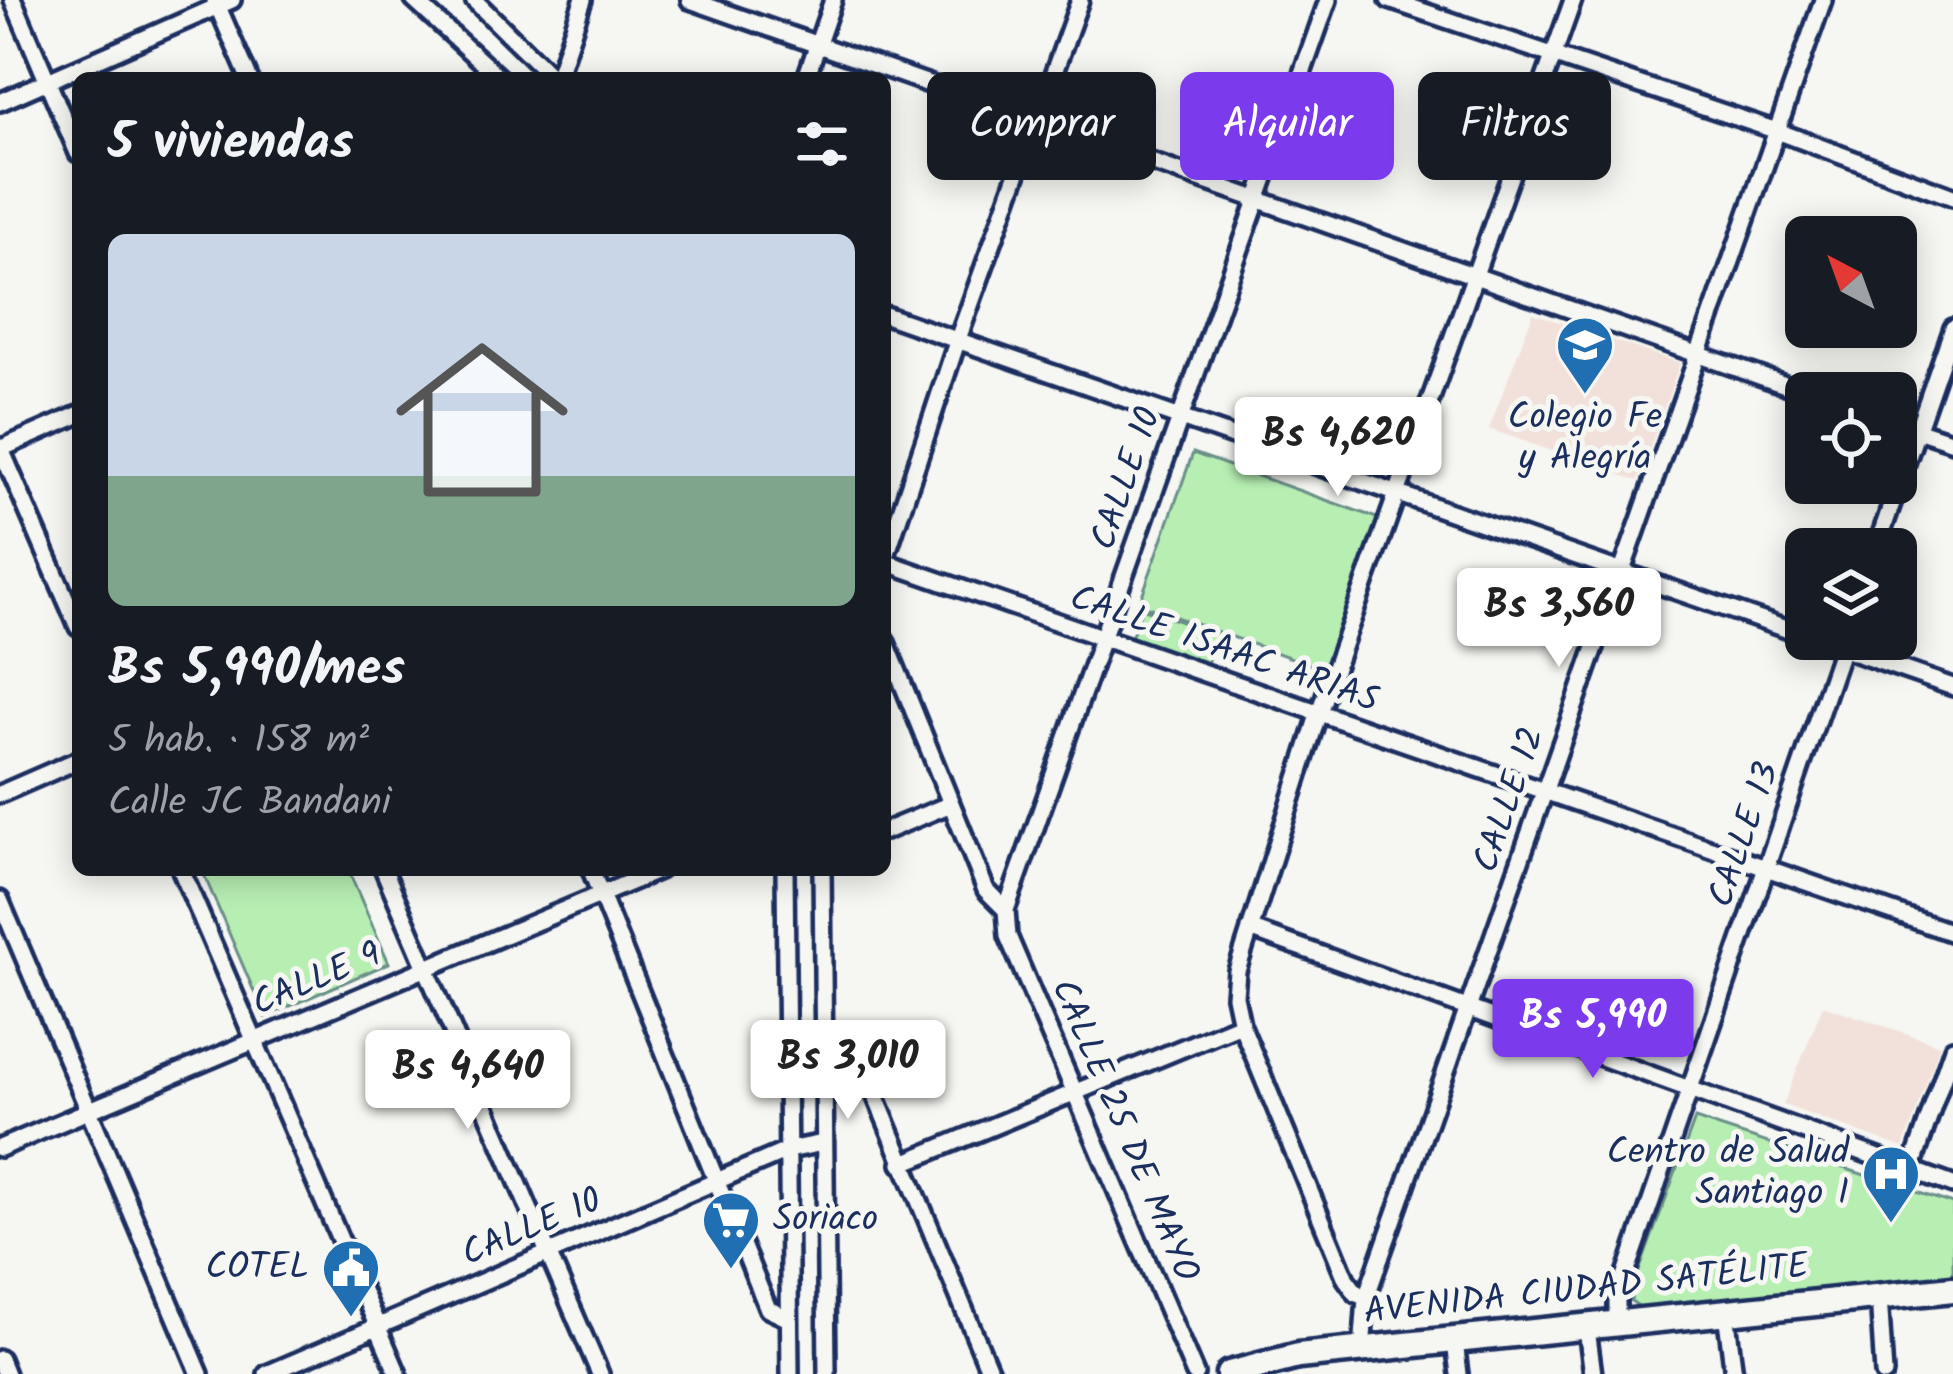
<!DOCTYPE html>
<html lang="es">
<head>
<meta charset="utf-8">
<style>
  :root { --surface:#171b24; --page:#242831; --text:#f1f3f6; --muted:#9ea1a6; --line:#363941; --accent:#7c3aed }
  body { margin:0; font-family:Kalam,sans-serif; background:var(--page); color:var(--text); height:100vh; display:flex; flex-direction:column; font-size:45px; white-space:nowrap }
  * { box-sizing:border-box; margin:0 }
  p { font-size:39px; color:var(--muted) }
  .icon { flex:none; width:66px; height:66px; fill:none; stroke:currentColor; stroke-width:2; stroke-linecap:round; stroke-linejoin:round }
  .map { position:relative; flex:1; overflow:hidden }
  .sheet { position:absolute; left:72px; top:72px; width:819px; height:804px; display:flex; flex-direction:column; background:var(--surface); border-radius:18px; box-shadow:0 6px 30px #0003 }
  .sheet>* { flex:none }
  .banner { position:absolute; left:927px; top:72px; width:846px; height:108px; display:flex; gap:24px }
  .needle { width:78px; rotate:319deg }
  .buttons { position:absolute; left:1785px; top:216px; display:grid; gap:24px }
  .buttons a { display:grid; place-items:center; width:132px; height:132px; border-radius:18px; background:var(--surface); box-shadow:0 6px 30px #0003; font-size:60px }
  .price { position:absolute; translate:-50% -102px; padding:0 27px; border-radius:12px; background:#fff; color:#222; font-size:39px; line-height:78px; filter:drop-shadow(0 3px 6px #0008) }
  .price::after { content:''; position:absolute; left:50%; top:72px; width:36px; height:27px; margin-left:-18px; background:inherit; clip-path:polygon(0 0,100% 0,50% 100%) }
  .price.current { background:var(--accent); color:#fff }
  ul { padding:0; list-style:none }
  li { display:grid; align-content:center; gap:24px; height:636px; padding:0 36px }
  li+li { border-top:3px solid var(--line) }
  li span { display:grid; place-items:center; height:372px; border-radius:18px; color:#555 }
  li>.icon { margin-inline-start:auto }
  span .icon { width:216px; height:216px; fill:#fffc; stroke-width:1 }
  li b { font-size:51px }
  h2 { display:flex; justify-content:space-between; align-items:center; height:144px; padding:0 36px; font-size:51px }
  .chip { padding:0 42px; border-radius:18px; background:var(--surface); box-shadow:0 6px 30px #0003; font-size:42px; line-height:108px }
  .chip.current { background:var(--accent); color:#fff }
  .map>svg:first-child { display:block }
  .built { fill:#f2e1db }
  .green { fill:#b7efb3; stroke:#698f88; stroke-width:3 }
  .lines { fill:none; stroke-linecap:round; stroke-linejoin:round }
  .street-casing { stroke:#1b2f5e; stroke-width:24 }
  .primary-casing { stroke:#1b2f5e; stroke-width:33 }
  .street { stroke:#f6f6f2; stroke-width:15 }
  .primary { stroke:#f6f6f2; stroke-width:24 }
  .labels { text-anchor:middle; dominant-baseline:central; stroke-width:10; stroke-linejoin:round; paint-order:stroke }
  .poi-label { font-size:36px; fill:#1b2f5e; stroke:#f6f6f2; text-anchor:end }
  .street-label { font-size:36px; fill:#1b2f5e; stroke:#f6f6f2 }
</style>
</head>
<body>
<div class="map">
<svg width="1953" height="1374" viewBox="0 0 1953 1374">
  <rect width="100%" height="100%" fill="#f6f6f2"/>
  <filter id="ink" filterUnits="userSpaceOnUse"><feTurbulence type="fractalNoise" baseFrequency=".00833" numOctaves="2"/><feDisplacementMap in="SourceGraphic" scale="24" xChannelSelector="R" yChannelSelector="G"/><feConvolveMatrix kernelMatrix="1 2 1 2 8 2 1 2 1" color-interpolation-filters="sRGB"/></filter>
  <g filter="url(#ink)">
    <path class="built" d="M1533,313L1680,363L1638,481L1489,429Z
      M1823,1005L1940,1045L1903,1148L1783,1105Z"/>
    <path class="green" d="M1193,453L1388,522L1334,673L1139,604Z
      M1142,608L1217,634L1205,669L1129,643Z
      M202,870H348L389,963L265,1017Z
      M1695,1119L1953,1204V1282L1646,1311L1631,1301L1632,1290Z"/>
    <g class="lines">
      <g class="street-casing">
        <path id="street" d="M13,0L78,153
          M215,0L249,78
          M414,0L499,78
          M474,0L553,78
          M690,0L1808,393
          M1389,0L1777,131L1953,197
          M557,78L583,0
          M806,78L833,0
          M0,102L232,0
          M885,315L1806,636
          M1896,423L1953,442
          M0,447L78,627
          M0,449L78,415
          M1876,549L1953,328
          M885,559L958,339L1080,0
          M885,562L1953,933
          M1815,639L1953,687
          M885,640L986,890L1006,910
          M0,794L78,760
          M885,831L951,804
          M181,870L398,1374
          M384,870L600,1374
          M591,870L768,1309L789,1319
          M785,870L790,1374
          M822,870L827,1374
          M0,900L200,1374
          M1250,929L1953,1185
          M824,1041L844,1042L858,1054L991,1374
          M0,1148L659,870
          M901,1164L1241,1024
          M1911,1170L1953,1048
          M1879,1296L1884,1374
          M1366,1298L1357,1294L1346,1279L1241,1024L1235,996L1237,971L1318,715L1573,0
          M1726,1312L1734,1374
          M1617,1324V1300L1845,639
          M1587,1329L1593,1374
          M1455,1342L1459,1374
          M1362,1351L1366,1298L1823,0
          M0,1359L6,1374
          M267,1374L789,1150L823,1143
          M1195,1374L1008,936L1006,910L1328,0"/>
      </g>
      <g class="primary-casing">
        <path id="primary" d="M1229,1374L1298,1356L1953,1289"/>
      </g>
      <use href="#street" class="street"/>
      <use href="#primary" class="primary"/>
    </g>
  </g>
  <defs>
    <g id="school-pin" transform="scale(3)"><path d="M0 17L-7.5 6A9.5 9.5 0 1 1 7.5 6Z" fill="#1f6fb2" stroke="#f6f6f2"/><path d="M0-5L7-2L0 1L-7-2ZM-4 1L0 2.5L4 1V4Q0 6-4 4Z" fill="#fff"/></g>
    <g id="hospital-pin" transform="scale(3)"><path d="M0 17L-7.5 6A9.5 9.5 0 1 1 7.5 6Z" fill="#1f6fb2" stroke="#f6f6f2"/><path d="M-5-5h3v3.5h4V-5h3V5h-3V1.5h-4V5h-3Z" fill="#fff"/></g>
    <g id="supermarket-pin" transform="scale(3)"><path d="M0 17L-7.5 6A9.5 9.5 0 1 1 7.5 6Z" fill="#1f6fb2" stroke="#f6f6f2"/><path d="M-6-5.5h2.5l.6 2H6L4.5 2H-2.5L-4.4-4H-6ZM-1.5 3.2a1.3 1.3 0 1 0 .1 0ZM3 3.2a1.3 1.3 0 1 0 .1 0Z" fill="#fff"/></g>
    <g id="civic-pin" transform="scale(3)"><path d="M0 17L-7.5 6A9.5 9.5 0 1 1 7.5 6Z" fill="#1f6fb2" stroke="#f6f6f2"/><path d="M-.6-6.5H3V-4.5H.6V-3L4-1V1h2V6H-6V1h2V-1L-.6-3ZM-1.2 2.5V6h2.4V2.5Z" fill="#fff"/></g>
  </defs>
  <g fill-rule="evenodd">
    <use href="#school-pin" x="1585" y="345"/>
    <use href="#hospital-pin" x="1891" y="1174"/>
    <use href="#supermarket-pin" x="731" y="1220"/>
    <use href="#civic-pin" x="351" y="1268"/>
  </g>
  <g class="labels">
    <g class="poi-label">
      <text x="1585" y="418" text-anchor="middle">Colegio Fe<tspan x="1585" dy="41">y Alegría</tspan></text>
      <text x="1849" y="1153">Centro de Salud<tspan x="1849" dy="41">Santiago I</tspan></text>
      <text x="773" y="1220" text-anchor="start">Soriaco</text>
      <text x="309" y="1268">COTEL</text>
    </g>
    <g class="street-label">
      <text transform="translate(1127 479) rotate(-71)">CALLE 10</text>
      <text transform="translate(1224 650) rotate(19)">CALLE ISAAC ARIAS</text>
      <text transform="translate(1510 800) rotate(-71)">CALLE 12</text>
      <text transform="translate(1745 835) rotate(-71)">CALLE 13</text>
      <text transform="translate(317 980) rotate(-23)">CALLE 9</text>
      <text transform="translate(1124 1131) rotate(67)">CALLE 25 DE MAYO</text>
      <text transform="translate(532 1228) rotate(-23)">CALLE 10</text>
      <text transform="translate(1586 1290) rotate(-6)">AVENIDA CIUDAD SATÉLITE</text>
    </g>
  </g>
</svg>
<div class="buttons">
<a><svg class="needle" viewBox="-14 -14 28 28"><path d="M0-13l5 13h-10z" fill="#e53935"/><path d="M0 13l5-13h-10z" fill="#9ea1a6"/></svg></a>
<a><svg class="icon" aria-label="locate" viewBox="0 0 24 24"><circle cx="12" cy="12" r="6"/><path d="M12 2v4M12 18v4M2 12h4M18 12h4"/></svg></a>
<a><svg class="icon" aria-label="layers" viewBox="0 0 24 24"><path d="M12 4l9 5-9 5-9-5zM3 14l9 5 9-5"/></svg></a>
</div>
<b class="price" style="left:1338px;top:499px">Bs 4,620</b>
<b class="price" style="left:1559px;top:670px">Bs 3,560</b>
<b class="price current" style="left:1593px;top:1081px">Bs 5,990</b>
<b class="price" style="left:848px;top:1122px">Bs 3,010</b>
<b class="price" style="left:468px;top:1132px">Bs 4,640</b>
<div class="banner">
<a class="chip">Comprar</a>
<a class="chip current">Alquilar</a>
<a class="chip">Filtros</a>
</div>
<section class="sheet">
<h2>5 viviendas<svg class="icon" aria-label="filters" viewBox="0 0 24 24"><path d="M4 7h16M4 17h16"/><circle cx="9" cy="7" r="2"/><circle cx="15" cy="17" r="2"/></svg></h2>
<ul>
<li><span style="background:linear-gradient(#c9d6e8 65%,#7fa58c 0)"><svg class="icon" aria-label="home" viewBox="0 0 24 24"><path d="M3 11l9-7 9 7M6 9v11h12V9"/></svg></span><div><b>Bs 5,990/mes</b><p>5 hab. · 158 m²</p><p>Calle JC Bandani</p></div></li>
</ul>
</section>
</div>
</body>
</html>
